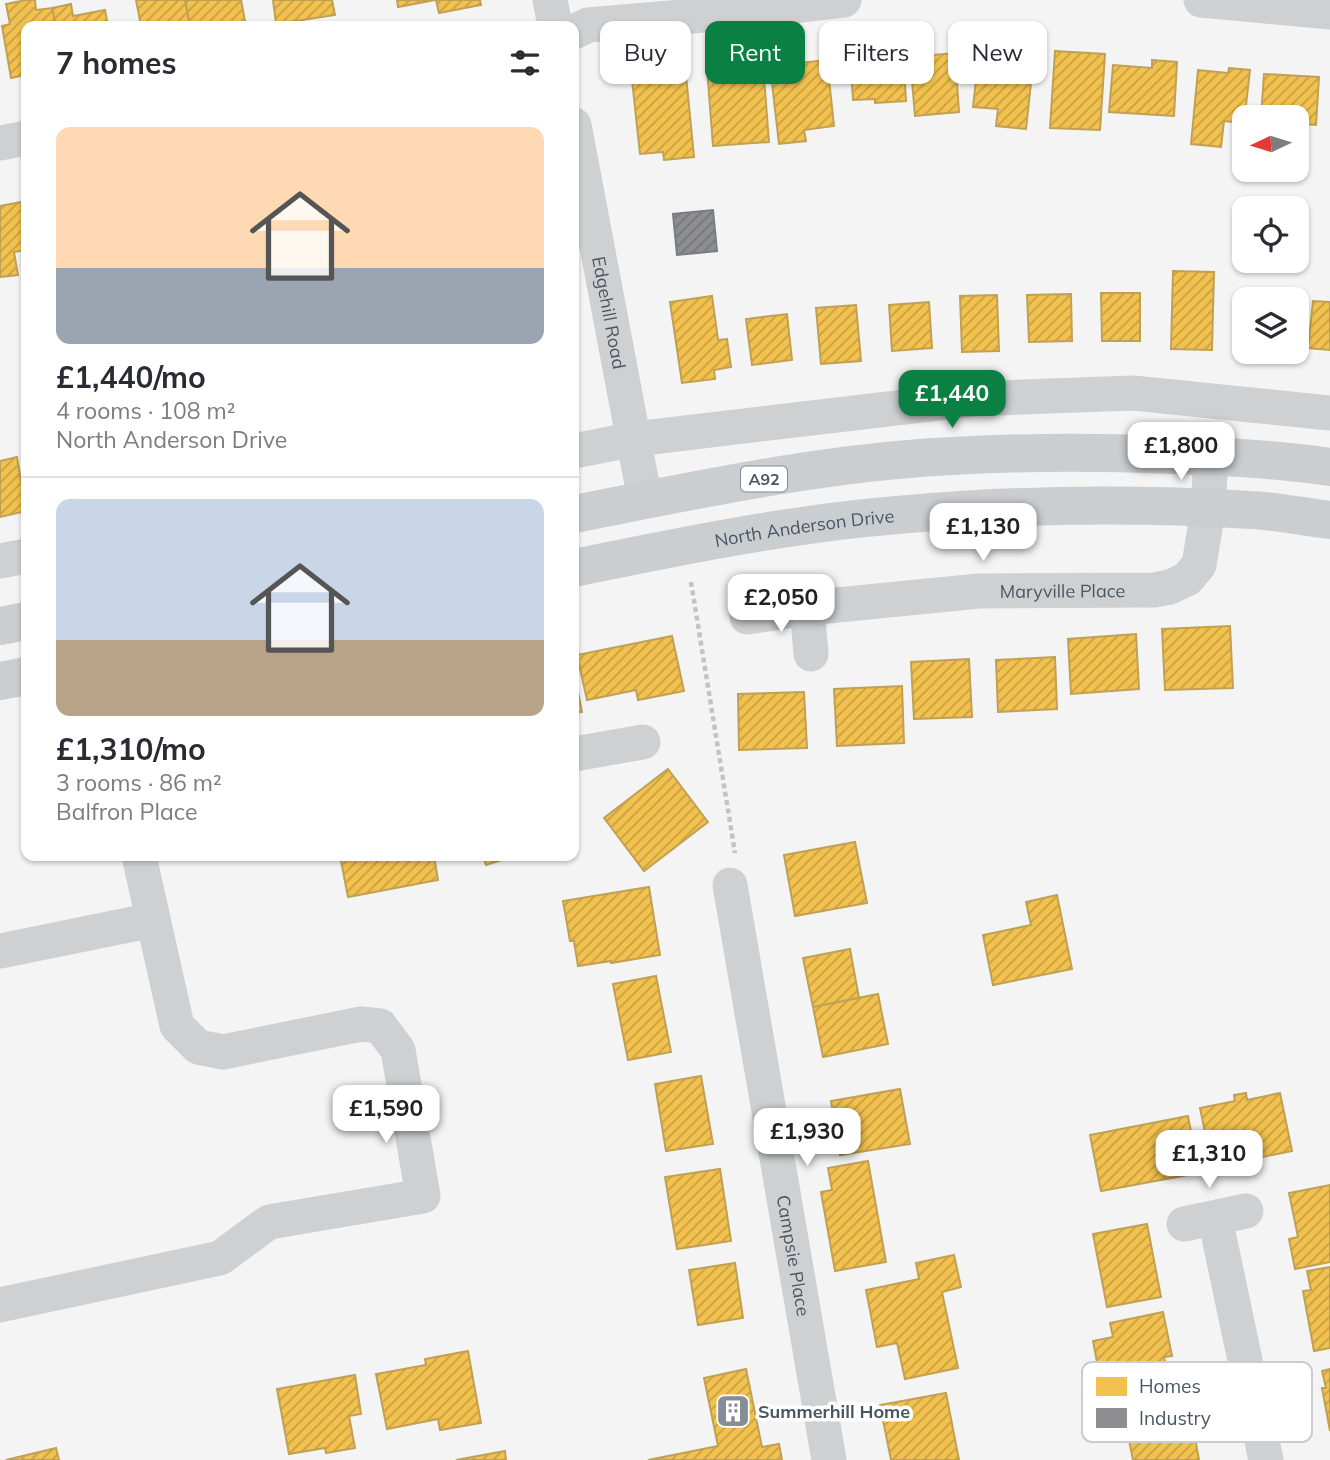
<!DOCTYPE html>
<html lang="en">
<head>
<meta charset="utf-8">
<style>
  :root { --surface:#fff; --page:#f7f7f7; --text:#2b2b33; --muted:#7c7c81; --line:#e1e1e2; --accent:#0b8043 }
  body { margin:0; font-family:Mulish,sans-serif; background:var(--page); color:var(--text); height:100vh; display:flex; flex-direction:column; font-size:26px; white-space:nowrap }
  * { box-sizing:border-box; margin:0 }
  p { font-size:23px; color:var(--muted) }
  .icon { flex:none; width:38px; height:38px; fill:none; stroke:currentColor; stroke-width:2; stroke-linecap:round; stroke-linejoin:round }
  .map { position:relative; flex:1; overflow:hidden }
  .sheet { position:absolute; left:21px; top:21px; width:558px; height:840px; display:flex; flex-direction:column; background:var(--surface); border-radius:14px; box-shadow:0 2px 5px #0004 }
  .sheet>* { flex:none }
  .top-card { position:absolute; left:600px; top:21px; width:625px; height:63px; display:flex; gap:14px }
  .needle { width:46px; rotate:266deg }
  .controls { position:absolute; left:1232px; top:105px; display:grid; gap:14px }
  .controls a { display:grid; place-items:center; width:77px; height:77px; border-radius:14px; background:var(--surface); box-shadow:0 2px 5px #0004; font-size:35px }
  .price { position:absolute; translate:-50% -60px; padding:0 16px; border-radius:14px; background:#fff; color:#222; font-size:23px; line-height:46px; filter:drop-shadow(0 2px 4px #0008) }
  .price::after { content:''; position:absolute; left:50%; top:42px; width:21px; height:16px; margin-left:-10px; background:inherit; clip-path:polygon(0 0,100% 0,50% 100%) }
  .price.active { background:var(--accent); color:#fff }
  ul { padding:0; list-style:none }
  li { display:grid; align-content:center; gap:14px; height:371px; padding:0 35px }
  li+li { border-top:2px solid var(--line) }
  li span { display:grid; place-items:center; height:217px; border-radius:14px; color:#555 }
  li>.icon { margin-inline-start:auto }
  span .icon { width:126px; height:126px; fill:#fffc; stroke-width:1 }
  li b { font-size:30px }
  h2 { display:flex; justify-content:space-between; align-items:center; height:84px; padding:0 35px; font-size:30px }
  .chip { padding:0 24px; border-radius:14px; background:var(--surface); box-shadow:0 2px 5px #0004; font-size:24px; line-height:63px }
  .chip.active { background:var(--accent); color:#fff }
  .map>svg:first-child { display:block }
  .homes { fill:url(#homes-hatch); stroke:#c0a154; stroke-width:2 }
  .industry { fill:url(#industry-hatch); stroke:#797c83; stroke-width:2 }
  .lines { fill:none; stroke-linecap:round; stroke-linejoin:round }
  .path { stroke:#bcc7c4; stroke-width:4.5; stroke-dasharray:5 3.5; stroke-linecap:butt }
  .street { stroke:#ced0d2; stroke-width:35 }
  .primary { stroke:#caced1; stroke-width:38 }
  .labels { text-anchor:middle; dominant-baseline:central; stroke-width:7; stroke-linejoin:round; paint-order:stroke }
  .shield { fill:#fff; stroke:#808990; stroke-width:2 }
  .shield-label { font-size:16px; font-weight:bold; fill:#4a5661 }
  .street-label { font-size:18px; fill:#4a5661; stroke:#fff }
  .poi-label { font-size:18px; font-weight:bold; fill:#4a5661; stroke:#fff; text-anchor:start }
  .key { fill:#fff; stroke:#c9ccd0; stroke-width:2 }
  .key-label { font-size:19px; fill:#4a5661 }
</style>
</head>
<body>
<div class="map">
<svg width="1330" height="1460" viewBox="0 0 1330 1460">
  <defs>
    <pattern id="homes-hatch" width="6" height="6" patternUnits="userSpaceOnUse" patternTransform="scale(1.75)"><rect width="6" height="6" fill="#f2c14e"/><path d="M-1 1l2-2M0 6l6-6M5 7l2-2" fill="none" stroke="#c6a044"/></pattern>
    <pattern id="industry-hatch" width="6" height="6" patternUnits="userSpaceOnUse" patternTransform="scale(1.75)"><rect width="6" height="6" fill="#8d8d92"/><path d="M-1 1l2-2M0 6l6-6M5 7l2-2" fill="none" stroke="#75767b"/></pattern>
  </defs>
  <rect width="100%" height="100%" fill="#f4f4f4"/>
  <path class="homes" d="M26,0H35L36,10L52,8L56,26H26V75L11,78L2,26L10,24L6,4Z
    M136,0H185L190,26H141Z
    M185,0H241L246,26H190Z
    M273,0H332L335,15L276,24Z
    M397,0H435L398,7Z
    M436,0H480L481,5L439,13Z
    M71,4L73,16L105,10L108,26H56L52,8Z
    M1055,51L1105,54L1100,130L1050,128Z
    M903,52L906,101L875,103V99L853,100L850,55Z
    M1008,52L1034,55L1026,129L996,126L998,109L973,107L979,53L1008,57Z
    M955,53L959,112L915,116L910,57Z
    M827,60L834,126L804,130L806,141L779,144L770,66Z
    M1152,60L1177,62L1174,116L1109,112L1113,65L1152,68Z
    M763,64L769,142L713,146L707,68Z
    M1229,68L1250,70L1244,123L1224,121L1221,147L1191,144L1198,70L1228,73Z
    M1264,74L1319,77L1316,125L1302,124L1301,144H1297V117H1261Z
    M686,75L694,157L664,160L663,152L640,154L632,80Z
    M21,202L26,250L14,252L18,275L0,277V206Z
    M21,202H26V234Z
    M1173,271L1214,272L1212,350L1171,349Z
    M1101,293H1140V341H1102Z
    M1071,294L1072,341L1029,342L1027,295Z
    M997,295L999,351L962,352L960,296Z
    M712,296L718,340L727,339L731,367L714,370L715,379L682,383L670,302Z
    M1245,296L1275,299H1244V343L1239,342Z
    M1313,301L1330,302V350L1308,348Z
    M929,302L932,348L892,351L889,305Z
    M856,305L861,361L821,364L816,308Z
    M787,314L792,360L752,365L746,319Z
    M17,457L26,511L0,517V461Z
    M1230,626L1233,688L1165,690L1162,629Z
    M1136,634L1139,689L1071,694L1068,639Z
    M672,636L684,691L638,700L636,690L587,700L577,655Z
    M1055,657L1057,709L998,712L996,660Z
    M969,659L972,717L914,719L911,662Z
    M574,672L582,712L574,713Z
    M902,686L904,743L837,746L834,689Z
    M804,692L807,748L739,750L738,694Z
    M668,769L708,822L644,871L604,818Z
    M855,842L867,903L795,916L784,855Z
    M340,856H434L438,880L348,897Z
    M483,856H515L486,865Z
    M649,887L660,955L611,963V961L578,966L574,941H570L563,901Z
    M1057,895L1072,969L993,985L983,935L1031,925L1026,902Z
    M850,949L859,998L813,1007L803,958Z
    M656,976L671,1052L628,1060L613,984Z
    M878,994L888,1044L823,1057L813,1007Z
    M701,1076L713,1144L666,1151L655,1084Z
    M900,1089L910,1144L840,1155L831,1101Z
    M1246,1093L1247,1100L1280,1093L1292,1151L1212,1167L1200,1108L1235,1101L1234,1095Z
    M1188,1116L1199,1173L1101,1191L1090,1135Z
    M868,1161L886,1262L835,1271L821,1192L832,1190L828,1168Z
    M720,1169L731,1241L677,1249L665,1177Z
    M1330,1185V1262L1295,1269L1289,1239L1298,1237L1289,1193Z
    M1147,1224L1161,1297L1107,1307L1093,1234Z
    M954,1255L961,1287L942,1292L958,1368L905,1379L897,1343L877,1347L866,1290L919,1279L916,1263Z
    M735,1263L743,1318L698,1325L689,1270Z
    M1330,1267V1348L1314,1351L1303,1291L1311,1290L1307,1271Z
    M1163,1312L1172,1356L1164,1357L1170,1386L1104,1399L1093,1341L1113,1337L1110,1323Z
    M468,1351L481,1423L440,1430L438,1419L387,1429L376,1374L426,1365L425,1359Z
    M746,1369L762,1447L779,1444L782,1460H648L718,1446L704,1378Z
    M1330,1369V1431L1322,1388H1326L1322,1371Z
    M355,1375L361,1414L349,1416L355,1448L326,1453L325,1448L289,1454L277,1389Z
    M946,1393L959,1460H891L880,1405Z
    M1175,1395L1184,1440L1195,1438L1199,1460H1133L1122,1406Z
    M56,1448L59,1460H6Z
    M505,1451L506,1460H456Z"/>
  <path class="industry" d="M713,210L717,251L677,255L673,214Z"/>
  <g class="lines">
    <path class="path" d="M691,582L735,853"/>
    <g class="street">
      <path d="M550,0L555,26"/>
      <path d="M1201,0L1330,12"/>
      <path d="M574,32L588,25L750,11L844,0"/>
      <path id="s1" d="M574,125L645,500"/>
      <path d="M0,143L26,138"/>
      <path d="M574,451L635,439L972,399L1133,393L1330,413"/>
      <path d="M0,561L26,556"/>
      <path d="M807,608L811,654"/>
      <path id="s2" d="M747,617L807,608L979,591L1154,590L1170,587L1187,579L1199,565L1208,510L1211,457"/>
      <path d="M574,754L643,742"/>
      <path id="s3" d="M730,885L829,1460"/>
      <path d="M0,951L153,920"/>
      <path d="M1215,1218L1266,1460"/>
      <path d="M1184,1224L1246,1211"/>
      <path d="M0,1305L220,1258L269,1222L423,1196L398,1050L380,1026L361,1024L223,1052L198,1047L177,1026L139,856"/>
    </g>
    <g class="primary">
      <path d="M574,514C681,493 789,470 897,460C989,452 1080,451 1172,455C1224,457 1278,459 1330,467"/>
      <path id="s4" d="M574,568C681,546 789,524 897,515C1015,504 1134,503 1251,510C1278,511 1304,517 1330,520"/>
      <path d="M0,626L26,621"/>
      <path d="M0,681L26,676"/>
    </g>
  </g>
  <defs>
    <g id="building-square" transform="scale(1.75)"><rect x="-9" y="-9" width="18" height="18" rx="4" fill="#868d94" stroke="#fff"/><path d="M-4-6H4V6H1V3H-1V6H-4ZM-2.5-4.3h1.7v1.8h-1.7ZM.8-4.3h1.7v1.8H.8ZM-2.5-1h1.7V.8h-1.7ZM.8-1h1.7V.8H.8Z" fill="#fff"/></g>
  </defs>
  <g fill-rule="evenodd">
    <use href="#building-square" x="733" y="1411"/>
  </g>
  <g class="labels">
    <rect class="shield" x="741" y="466.5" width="46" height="25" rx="5"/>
    <g class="shield-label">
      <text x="764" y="479">A92</text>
    </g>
    <g class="street-label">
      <text stroke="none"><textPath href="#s1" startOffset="191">Edgehill Road</textPath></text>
      <text stroke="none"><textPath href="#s4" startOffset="234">North Anderson Drive</textPath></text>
      <text stroke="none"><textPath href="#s2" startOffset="317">Maryville Place</textPath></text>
      <text stroke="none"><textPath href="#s3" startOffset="376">Campsie Place</textPath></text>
    </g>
    <g class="poi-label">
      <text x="758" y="1411">Summerhill Home</text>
    </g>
  </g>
  <rect x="1082" y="1362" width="230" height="80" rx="10" class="key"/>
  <rect x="1096" y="1377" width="31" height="19" fill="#f2c14e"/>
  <rect x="1096" y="1408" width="31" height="20" fill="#8d8d92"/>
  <g class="key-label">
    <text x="1139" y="1393">Homes</text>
    <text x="1139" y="1425">Industry</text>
  </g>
</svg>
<div class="controls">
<a><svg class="needle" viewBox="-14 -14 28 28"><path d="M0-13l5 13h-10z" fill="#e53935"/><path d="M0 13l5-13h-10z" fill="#7c7c81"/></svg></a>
<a><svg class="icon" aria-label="locate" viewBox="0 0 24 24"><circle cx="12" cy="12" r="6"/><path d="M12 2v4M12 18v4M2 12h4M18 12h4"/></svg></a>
<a><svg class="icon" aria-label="layers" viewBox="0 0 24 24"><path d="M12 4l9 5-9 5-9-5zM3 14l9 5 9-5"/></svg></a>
</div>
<b class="price active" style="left:952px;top:430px">£1,440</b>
<b class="price" style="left:1181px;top:482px">£1,800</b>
<b class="price" style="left:983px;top:563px">£1,130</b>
<b class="price" style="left:781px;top:634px">£2,050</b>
<b class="price" style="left:386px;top:1145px">£1,590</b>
<b class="price" style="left:807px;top:1168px">£1,930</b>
<b class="price" style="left:1209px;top:1190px">£1,310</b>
<div class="top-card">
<a class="chip">Buy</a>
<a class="chip active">Rent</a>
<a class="chip">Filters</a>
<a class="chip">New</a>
</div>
<section class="sheet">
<h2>7 homes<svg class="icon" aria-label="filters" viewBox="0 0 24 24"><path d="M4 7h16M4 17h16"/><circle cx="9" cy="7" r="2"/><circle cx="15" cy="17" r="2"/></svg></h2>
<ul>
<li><span style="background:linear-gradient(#ffd9b3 65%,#9aa5b1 0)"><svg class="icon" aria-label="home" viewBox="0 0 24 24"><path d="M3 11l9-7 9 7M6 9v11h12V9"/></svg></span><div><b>£1,440/mo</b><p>4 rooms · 108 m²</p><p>North Anderson Drive</p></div></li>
<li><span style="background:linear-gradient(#c9d6e8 65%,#b9a48a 0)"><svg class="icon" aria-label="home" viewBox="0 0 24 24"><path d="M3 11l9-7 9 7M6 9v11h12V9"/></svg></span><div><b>£1,310/mo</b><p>3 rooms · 86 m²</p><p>Balfron Place</p></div></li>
</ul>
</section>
</div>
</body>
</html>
